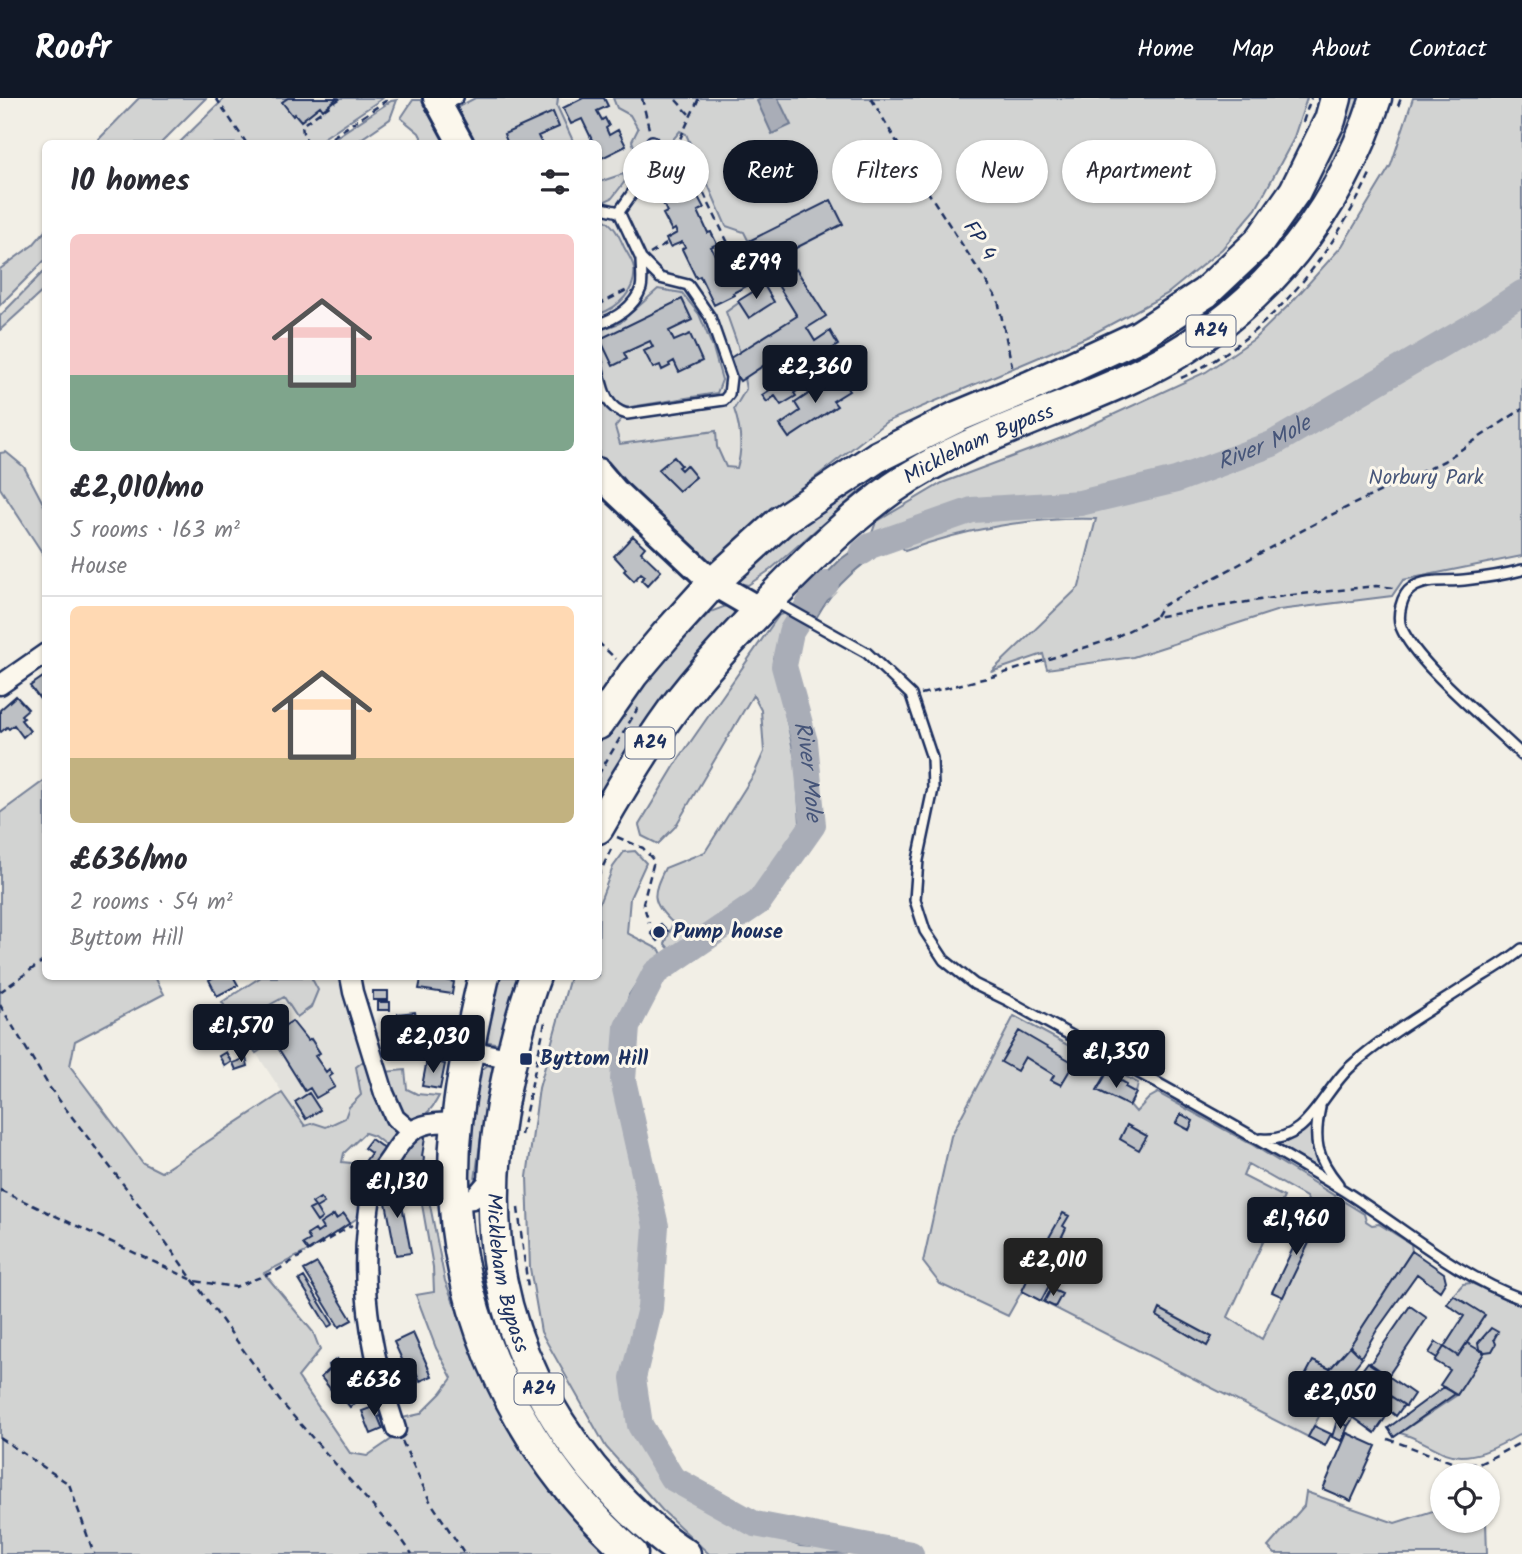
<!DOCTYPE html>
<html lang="en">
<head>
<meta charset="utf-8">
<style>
  :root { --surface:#fff; --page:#f7f7f7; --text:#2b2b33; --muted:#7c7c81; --line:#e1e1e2; --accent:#111827 }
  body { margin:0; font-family:Kalam,sans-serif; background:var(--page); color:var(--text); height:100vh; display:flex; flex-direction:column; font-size:26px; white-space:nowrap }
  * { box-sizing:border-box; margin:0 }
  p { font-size:23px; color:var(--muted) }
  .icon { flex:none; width:38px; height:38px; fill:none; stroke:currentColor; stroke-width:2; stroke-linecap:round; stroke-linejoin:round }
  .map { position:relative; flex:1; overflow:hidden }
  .side { position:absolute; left:42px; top:42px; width:560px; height:840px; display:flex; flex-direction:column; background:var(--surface); border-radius:10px; box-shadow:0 2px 5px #0004 }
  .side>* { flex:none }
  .hud { position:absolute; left:623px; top:42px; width:665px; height:63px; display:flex; gap:14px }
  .tools { position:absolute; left:1430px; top:1365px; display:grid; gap:14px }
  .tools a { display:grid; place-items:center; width:70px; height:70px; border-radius:50%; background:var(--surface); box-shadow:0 2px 5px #0004; font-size:35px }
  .price { position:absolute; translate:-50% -60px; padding:0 16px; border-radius:7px; background:var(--accent); color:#fff; font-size:23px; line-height:46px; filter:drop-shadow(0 2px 4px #0008) }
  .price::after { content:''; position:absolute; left:50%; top:42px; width:21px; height:16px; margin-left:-10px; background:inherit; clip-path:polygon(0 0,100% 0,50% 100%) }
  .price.current { background:#222; color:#fff }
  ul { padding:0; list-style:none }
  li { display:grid; align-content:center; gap:14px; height:371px; padding:0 28px }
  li+li { border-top:2px solid var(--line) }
  li span { display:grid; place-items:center; height:217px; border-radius:10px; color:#555 }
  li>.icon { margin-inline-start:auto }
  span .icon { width:126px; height:126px; fill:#fffc; stroke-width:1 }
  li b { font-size:30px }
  h2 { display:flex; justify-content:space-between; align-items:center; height:84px; padding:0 28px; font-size:30px }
  .chip { padding:0 24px; border-radius:32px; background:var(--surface); box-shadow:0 2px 5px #0004; font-size:24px; line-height:63px }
  .chip.current { background:var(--accent); color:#fff }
  header { display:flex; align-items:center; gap:42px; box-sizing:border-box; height:98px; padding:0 35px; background:var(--accent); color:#fff }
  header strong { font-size:33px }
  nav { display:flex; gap:38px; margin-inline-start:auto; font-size:24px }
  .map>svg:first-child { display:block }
  .built { fill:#e2e1dc }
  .green { fill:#d2d3d2; stroke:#768198; stroke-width:2; fill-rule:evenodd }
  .water { fill:#a9adb7; stroke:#707b93; stroke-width:2 }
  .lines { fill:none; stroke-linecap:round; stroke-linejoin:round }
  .river { stroke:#a9adb7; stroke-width:26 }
  .building { fill:#bdc0c4; stroke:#1b2f5e; stroke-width:2 }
  .service-casing { stroke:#1b2f5e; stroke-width:14 }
  .minor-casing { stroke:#1b2f5e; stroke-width:23 }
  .secondary-casing { stroke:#1b2f5e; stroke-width:30 }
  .trunk-casing { stroke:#1b2f5e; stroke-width:35 }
  .path { stroke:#1b2f5e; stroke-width:2.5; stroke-dasharray:7 5; stroke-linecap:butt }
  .service { stroke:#fbf7ec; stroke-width:9 }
  .minor { stroke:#fbf7ec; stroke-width:18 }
  .secondary { stroke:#fbf7ec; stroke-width:24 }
  .trunk { stroke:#fbf7ec; stroke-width:30 }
  .poi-dot { fill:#1b2f5e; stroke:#fbf7ec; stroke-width:2.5 }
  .labels { text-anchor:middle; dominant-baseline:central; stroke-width:6; stroke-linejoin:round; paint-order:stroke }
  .shield { fill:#fbf7ec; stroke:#5e6b89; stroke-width:2 }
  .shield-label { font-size:19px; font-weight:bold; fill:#1b2f5e }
  .street-label { font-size:21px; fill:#1b2f5e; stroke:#fbf7ec }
  .park-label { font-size:21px; fill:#49587b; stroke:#fbf7ec }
  .poi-label { font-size:21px; font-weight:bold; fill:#1b2f5e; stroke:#fbf7ec; text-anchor:start }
  .water-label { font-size:23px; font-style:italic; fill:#465579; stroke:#fbf7ec }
</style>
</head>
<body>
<header>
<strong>Roofr</strong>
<nav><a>Home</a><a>Map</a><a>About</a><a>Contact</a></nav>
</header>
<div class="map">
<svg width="1522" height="1456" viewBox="0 0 1522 1456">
  <rect width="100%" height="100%" fill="#f2efe6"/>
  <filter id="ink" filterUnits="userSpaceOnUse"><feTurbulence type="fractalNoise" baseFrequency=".0143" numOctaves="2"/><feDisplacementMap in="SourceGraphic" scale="14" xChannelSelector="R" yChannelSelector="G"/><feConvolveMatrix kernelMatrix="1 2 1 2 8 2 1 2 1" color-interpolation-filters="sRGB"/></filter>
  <g filter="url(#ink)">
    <path class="built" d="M475,0H865L740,327L741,357L721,425L599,363L598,46L472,45L456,10Z
      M261,879H339L381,1012L320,1051L222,904Z"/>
    <path class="green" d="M139,0H206L161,45H99V41Z
      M225,0H383L316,45L178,46Z
      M475,0H558L557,8L574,45H472L456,10Z
      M613,0H1307L1293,42L1256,111L1222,151L1167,196L1089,238L886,324L808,385L717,466L703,463L599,363V267L604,266L599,249L598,233L620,225L658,191L682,195L699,216L713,250L722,282L717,295L631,309L615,329L620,346L716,333L717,349L726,369L737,370C743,350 741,331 734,311L746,291L738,248L726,214L764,187L776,183L769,170L763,172L744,134L726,128L686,36L680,33L660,57L637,56L632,43L638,31L630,17L617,10Z
      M1344,0H1370L1349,54L1280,161L1185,239L903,369L859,394L770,472L748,487L737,485L733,478L782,437L887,365L1190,218Z
      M1413,0H1522V458L1403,482L1392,498L1279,512L1133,559L1047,571L1043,556L991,574L1079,489L1096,421C1032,419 964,431 905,453L892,435H872L876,424L942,385L1067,338L1206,274L1254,241L1291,205L1342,148L1391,67Z
      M397,2L390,21L355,45H327L391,3Z
      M413,2H426L452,45H424L419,35L401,20Z
      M623,76L626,82L612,100L599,106V84Z
      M601,119C614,127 618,135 624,149C627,155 633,163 634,170C637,192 618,210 599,216L598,120Z
      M45,133V162L0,207V171L33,147Z
      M45,172V191L0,232V218Z
      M6,354L24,369L45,409V459L0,390V355Z
      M726,508L733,512L735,518L599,711V640L636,590L710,514Z
      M786,515L791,518L773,560L796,665L800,725L750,801L672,854L665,846L673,825C650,804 652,796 665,770L705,754L754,676L764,654L761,612L753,597L675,729L658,746L642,738L639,727L680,659L779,517Z
      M45,682L46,878L155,879L164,896L75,943L70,968L143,1065L161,1074L282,995L305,1028L314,1025L326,1029L345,1020L349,1009L361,997L356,969L365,962L381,1012L395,1026L398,1034L388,1049L374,1038L365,1035L344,1055L342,1064L361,1066L371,1072L359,1119L308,1153L264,1175L313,1234L320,1252L298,1279L350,1355L367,1358L395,1339L403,1336L398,1321L420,1316L441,1295L452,1280L436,1250L416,1197L434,1194L433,1169L420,1095L428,1097L445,1183L480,1269L620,1456H0V715Z
      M635,753L646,765L630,800L627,835L660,852L663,859L644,874L629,897L620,930L613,981L621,1023L647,1121L642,1203L628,1260L626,1295L637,1342L662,1380L758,1434L800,1448L839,1451L853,1456H709L662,1412L606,1349L541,1234L530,1170L527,1079L539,990L570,879L598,878L599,806L613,769L624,754Z
      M261,879H311L318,892L311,909L297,919L284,899L257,914L267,930L265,935L271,945L256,955L222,904Z
      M492,879H526L507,947L483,943Z
      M1014,918L1138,985L1136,995L1130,1007L1136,1014L1149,1000L1158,995L1251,1046L1364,1116L1366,1123L1372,1127L1379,1126L1411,1146L1412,1153L1350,1248L1330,1271L1313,1263L1302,1284L1330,1298L1308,1339L1022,1193L1008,1218L940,1186L923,1164L951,1038ZM1248,1066L1306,1099L1312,1109L1308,1119L1319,1124L1262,1241L1228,1219L1284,1099L1243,1078Z
      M488,967L497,971L487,996L474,1089L465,1094L472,1020L480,973Z
      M405,972L407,991L417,996L439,998C432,1012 421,1025 404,1022L383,974Z
      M1313,1026L1315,1056L1321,1071H1315L1269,1045L1289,1042Z
      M1471,1185L1522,1207V1335C1500,1348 1470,1365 1445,1355C1429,1348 1416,1339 1400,1335L1457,1297L1483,1256L1467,1245L1484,1217L1453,1197L1463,1186Z
      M1306,1394L1395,1425L1442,1410V1423H1486L1487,1456H1275L1268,1449L1304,1408Z"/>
    <path class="water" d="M763,0H778L791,27L772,36L757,3Z
      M877,435H892L899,445C865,460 834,487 816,520L794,509L841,461Z"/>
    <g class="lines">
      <g class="river">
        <path id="s1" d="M863,454L870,448L972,412L1080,405L1176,382L1272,346L1471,229L1522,195"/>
        <path id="s2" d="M826,486L817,493L791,534L784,568L805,644L813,727L759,804L655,875L627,929L623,982L656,1128L650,1210L633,1280L640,1327L672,1380L755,1426L911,1456"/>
      </g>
    </g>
    <path class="building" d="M288,0H337L323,12L320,8L301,23L295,16L293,18L282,4Z
      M583,0H604L608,8L597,13L602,22L605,20L609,28L606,30L609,37L618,32L626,48L598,62V46H590L593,44L582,21L571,26L563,10Z
      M553,14L559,29L538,38L542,46H508L504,36Z
      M678,79L686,95L694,91L704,110L698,113L708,135L711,134L717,146L711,149L716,159L749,143L760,165L754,168L760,181L733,195L734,197L714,207L700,178L696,180L682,151L685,149L682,144L670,149L666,141L677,135L675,131L672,133L663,116L667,114L656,90Z
      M831,102L843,126L786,155L789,160L763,172L749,143Z
      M796,171L826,218L807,230L815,243L830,233L838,247L819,259L828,273L794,295L796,298L781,307L775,298L767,304L762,297L776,288L763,268L740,283L727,262L797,218L776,184Z
      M764,187L774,204L749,220L738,203Z
      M682,201L692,222L669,233L674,243L690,236L702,263L679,274L674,263L669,266L670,268L662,272L660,267L653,270L644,253L653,249L650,243L624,255L627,261L613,268L600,241Z
      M838,276L849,293L833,303L837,308L789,340L780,327L800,313L795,305Z
      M674,359L681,367L678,369L681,372L686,367L696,379L679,393L658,372Z
      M633,438L645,449L641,454L661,473L647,488L641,482L645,478L641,475L634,483L624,473L626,471L614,458Z
      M46,577V609L30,588Z
      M16,598L28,611L21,617L24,620L21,622L30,633L23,639L14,627L9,631L7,629L1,634L0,633V612Z
      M661,826L668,833L658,843L651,835Z
      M216,878H233L238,887L217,898L209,882Z
      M428,878H446L445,882L454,884L452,896L419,891L421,881L428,882Z
      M373,893H388V902H373Z
      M378,904H390V912H378Z
      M273,914L282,928L275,932L267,918Z
      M415,914L419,938L402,940L401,935L388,937L386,923L398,922V916Z
      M292,923L308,943L311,941L320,955L315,958L326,974L329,971L333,976L329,979L335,989L316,1000L310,990L305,993L270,937Z
      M1019,933L1074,965L1061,987L1051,982L1054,977L1025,959L1017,973L1001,964Z
      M226,954L231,964L225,968L219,958Z
      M246,960L248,968L236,972L233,965Z
      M427,962L445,966L440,991L422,988Z
      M1107,975L1127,986L1125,989L1136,995L1129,1008L1097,992Z
      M309,995L320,1012L306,1021L295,1004Z
      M1181,1016L1193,1023L1189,1032L1176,1025Z
      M1127,1027L1147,1038L1139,1052L1120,1041Z
      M418,1038L425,1040L422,1058L424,1059L421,1086L402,1085V1066L396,1063L409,1042L415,1044Z
      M371,1041L386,1052L372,1071L364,1065L371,1055L364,1050Z
      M394,1084L395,1091H399L411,1155L396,1157L384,1094L386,1093L385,1085Z
      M320,1100L324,1105L316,1110L322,1120L317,1124L309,1112L315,1109L312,1105Z
      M1063,1115L1069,1118L1063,1128L1066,1130L1050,1163L1039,1157Z
      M344,1116L350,1125L308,1153L303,1146L310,1142L307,1137L315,1132L317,1135L323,1131L320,1126L334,1117L336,1121Z
      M1308,1119L1319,1124L1283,1199L1272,1194Z
      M1412,1153L1444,1175L1446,1183L1440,1193L1417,1176L1377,1232L1361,1259L1350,1248Z
      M317,1165L352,1222L339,1229L304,1172Z
      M1031,1174L1051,1184L1041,1203L1022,1193Z
      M304,1179L333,1226L328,1229L299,1182Z
      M1051,1191L1062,1196L1055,1209L1044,1204Z
      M1453,1197L1485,1217L1458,1258L1444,1249L1464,1218L1447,1206Z
      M1410,1208L1427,1220L1388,1278L1370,1266Z
      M1160,1211L1212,1239L1207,1248L1157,1218Z
      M1491,1230L1498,1234L1494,1241L1496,1246L1492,1253L1485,1254L1479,1251L1478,1245Z
      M413,1235L432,1278L420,1283L411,1263L404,1266L394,1244Z
      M1436,1244L1444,1249L1437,1260L1429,1255Z
      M1467,1245L1484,1255L1457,1297L1440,1287L1450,1272L1435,1263L1444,1249L1458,1258Z
      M1350,1248L1362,1260L1354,1270L1359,1274L1342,1294L1336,1289L1330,1298L1302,1284L1313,1263L1330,1271Z
      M337,1261L354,1282L356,1280L365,1297L350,1309L335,1290L332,1293L321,1279L330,1271L329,1267Z
      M1368,1264L1381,1273L1372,1286L1359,1276Z
      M1381,1273L1414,1296L1406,1308L1372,1286Z
      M1374,1287L1404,1307L1396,1318L1390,1313L1375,1335L1353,1319Z
      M1444,1289L1455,1296L1394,1339L1388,1330Z
      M1355,1301L1363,1305L1348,1328L1343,1326Z
      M381,1306L386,1317L378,1319L383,1331L371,1336L362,1313Z
      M1337,1323L1348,1328L1342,1343L1332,1339Z
      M1314,1328L1331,1336L1325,1348L1308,1339Z
      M1347,1335L1376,1348L1351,1403L1323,1391Z"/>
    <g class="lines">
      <g class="service-casing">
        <path id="service" d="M443,8L458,0
          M598,109L619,114C635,91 652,72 652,43
          M598,226C616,221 635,208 641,190C643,182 641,170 641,161
          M598,271C603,291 605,310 627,316L724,302L729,296L731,279L710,219L688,187L660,180L641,161L619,114
          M1522,472C1503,477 1483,480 1464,482C1447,484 1427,480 1412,490C1401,497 1397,518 1401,529C1416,566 1491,626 1522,657
          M772,508L781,507L867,555L911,597L932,660L933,691L918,762L915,802L925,833L944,862L974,886L1009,903C1120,965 1233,1025 1341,1091C1401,1128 1455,1177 1522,1201
          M1320,1009C1313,1043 1316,1059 1338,1086
          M1261,1041C1307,1046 1321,996 1349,970C1387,935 1434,910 1477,881C1492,872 1508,863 1522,851"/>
      </g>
      <g class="minor-casing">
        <path id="minor" d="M0,587L46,555
          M350,878L353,894L384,995L395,1020L410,1033
          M470,952L512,961
          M456,1103L473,1101L494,1076
          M396,1331C374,1265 360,1199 367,1130C369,1112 370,1093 379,1077C382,1071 387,1065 391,1059C409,1030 421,1022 457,1025"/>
      </g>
      <g class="secondary-casing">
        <path id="secondary" d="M436,0L461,46
          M598,373L615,393L713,485L751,507L764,508"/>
      </g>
      <g class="trunk-casing">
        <g id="trunk">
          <path d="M598,626L633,576L666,537L713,485L781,423L877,359L959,318L1031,288L1139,238L1205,195L1259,144L1295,93L1330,22L1336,0"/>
          <path id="s3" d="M598,730C621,690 645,650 672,613C704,570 741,532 778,493C814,456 851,420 893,390C964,341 1050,317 1128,281C1249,227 1336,125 1376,0"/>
          <path d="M484,878C473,926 462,976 457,1025C438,1188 510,1348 632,1456"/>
          <path id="s4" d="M535,878C523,910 515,943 508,976C476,1124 495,1250 592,1370C619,1402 649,1433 685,1456"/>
        </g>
      </g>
      <path class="path" d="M216,0L247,46
        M642,0L649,31
        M871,0L908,63L998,202L1013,273
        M676,2L690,17
        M1398,8L1401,0
        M1303,24L1311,0
        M309,46L303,35L302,27L341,0
        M322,46L390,0
        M658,72L676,70L693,73L728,145
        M693,73L679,43L699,0
        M650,156L668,145
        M598,207L627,192
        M1181,280C1267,241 1331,159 1370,76
        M1156,518L1162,508L1331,417L1444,363L1522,311
        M598,544L616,561
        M921,596L995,578L1112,541L1155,519L1284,498L1376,488L1396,490
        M598,677L638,610
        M617,739L643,750L654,763L643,805L649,825
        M598,779L613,747
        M0,894L46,861
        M0,907L50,990L139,1107L280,1303L400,1439L412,1456
        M521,1037L545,924
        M0,1092L195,1183L235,1189L276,1173L352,1127
        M518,1110L528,1190
        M0,1340L69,1386L94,1456
        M1388,1341L1457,1366H1479L1522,1344
        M402,1343L430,1403L465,1456"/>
      <use href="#service" class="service"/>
      <use href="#minor" class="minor"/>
      <use href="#secondary" class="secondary"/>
      <use href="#trunk" class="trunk"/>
    </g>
  </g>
  <g class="poi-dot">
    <circle cx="659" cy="834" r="7"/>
    <rect x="519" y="954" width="14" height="14" rx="3.5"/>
  </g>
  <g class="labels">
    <g class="shield">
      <rect x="1186.5" y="217.5" width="49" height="31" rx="5"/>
      <rect x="625.5" y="629.5" width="49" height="31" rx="5"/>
      <rect x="514.5" y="1275.5" width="49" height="31" rx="5"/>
    </g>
    <g class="shield-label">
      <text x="1211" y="233">A24</text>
      <text x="650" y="645">A24</text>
      <text x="539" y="1291">A24</text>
    </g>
    <g class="street-label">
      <text transform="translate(979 143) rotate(57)">FP 4</text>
      <text stroke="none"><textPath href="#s3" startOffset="550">Mickleham Bypass</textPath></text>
      <text stroke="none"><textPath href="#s4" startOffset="303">Mickleham Bypass</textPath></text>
    </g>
    <g class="park-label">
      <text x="1426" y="380">Norbury Park</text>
    </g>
    <g class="poi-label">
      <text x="673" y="834">Pump house</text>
      <text x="540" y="961">Byttom Hill</text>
    </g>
    <g class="water-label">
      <text stroke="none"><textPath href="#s1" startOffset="420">River Mole</textPath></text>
      <text stroke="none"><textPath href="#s2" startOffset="203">River Mole</textPath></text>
    </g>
  </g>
</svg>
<div class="tools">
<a><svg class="icon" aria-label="locate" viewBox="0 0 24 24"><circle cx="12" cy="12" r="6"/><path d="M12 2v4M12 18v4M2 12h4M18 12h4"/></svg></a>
</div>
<b class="price" style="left:756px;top:203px">£799</b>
<b class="price" style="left:815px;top:307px">£2,360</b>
<b class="price" style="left:241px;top:966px">£1,570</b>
<b class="price" style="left:433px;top:977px">£2,030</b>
<b class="price" style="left:1116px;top:992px">£1,350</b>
<b class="price" style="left:397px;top:1122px">£1,130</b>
<b class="price" style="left:1296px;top:1159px">£1,960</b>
<b class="price current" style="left:1053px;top:1200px">£2,010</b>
<b class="price" style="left:374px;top:1320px">£636</b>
<b class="price" style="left:1340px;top:1333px">£2,050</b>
<div class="hud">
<a class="chip">Buy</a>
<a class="chip current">Rent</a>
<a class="chip">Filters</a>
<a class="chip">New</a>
<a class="chip">Apartment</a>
</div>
<section class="side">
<h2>10 homes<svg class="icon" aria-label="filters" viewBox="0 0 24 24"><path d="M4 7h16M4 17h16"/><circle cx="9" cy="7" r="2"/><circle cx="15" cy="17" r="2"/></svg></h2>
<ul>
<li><span style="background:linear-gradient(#f6c9c9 65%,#7fa58c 0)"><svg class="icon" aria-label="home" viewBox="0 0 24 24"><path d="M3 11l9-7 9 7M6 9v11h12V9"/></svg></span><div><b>£2,010/mo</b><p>5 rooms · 163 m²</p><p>House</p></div></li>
<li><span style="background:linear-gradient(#ffd9b3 70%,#c2b280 0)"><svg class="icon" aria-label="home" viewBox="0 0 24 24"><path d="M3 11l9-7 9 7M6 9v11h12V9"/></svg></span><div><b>£636/mo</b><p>2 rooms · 54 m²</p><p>Byttom Hill</p></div></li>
</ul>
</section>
</div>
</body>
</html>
